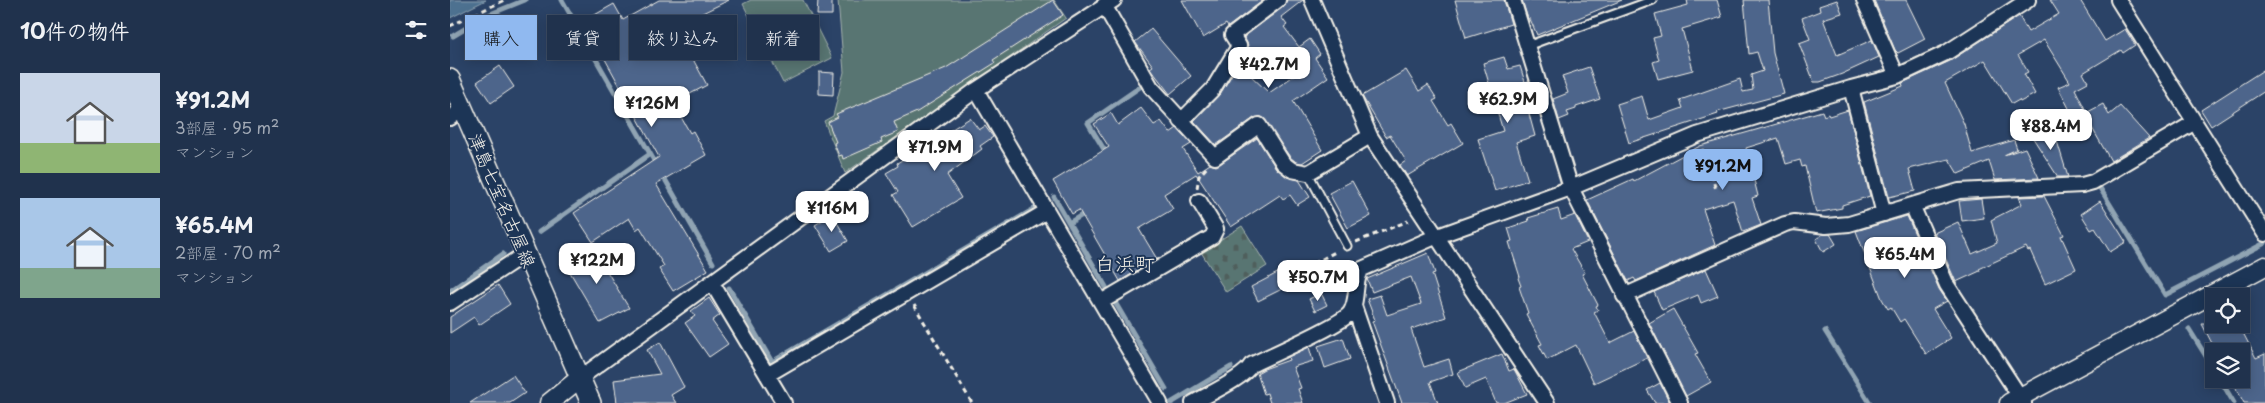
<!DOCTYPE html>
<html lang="ja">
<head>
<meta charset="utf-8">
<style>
  :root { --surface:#20324d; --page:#2d3e57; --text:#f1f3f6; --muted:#a2aab6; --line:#3d4d65; --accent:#90b9f0 }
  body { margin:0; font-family:"Playpen Sans","Klee One",sans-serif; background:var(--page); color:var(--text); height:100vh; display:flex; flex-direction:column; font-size:19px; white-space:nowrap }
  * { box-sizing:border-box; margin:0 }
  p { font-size:16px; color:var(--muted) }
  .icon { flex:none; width:28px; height:28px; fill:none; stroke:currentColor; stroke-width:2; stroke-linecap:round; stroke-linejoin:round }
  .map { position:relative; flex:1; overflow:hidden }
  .panel { display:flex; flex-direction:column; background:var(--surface); width:450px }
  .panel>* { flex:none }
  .banner { position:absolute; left:15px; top:15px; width:475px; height:45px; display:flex; gap:10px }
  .tools { position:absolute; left:1755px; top:288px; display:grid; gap:10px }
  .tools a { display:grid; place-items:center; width:45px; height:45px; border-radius:0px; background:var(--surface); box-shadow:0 2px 12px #0003,0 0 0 1px var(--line); font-size:25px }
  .price { position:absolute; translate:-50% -42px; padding:0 11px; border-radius:10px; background:#fff; color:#222; font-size:16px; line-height:32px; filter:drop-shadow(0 1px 2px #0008) }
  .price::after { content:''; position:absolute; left:50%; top:30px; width:15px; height:11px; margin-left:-8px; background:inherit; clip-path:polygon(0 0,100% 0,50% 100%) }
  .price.on { background:var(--accent); color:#111 }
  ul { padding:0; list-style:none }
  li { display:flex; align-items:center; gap:15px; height:125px; padding:0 20px }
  li span { display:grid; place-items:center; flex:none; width:140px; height:100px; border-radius:0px; color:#555 }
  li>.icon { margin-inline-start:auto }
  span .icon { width:60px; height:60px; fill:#fffc; stroke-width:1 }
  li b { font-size:21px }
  h2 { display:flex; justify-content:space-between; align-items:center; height:60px; padding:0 20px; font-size:21px }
  .chip { padding:0 18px; border-radius:0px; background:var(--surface); box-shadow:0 2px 12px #0003,0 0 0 1px var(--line); font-size:18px; line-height:45px }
  .chip.on { background:var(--accent); color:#111 }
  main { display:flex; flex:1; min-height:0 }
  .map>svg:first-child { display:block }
  .grass { fill:#587572; stroke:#a6b3ad }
  .cemetery { fill:url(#cemetery-stones); stroke:#a6b3ad }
  .water { fill:#4d7190; stroke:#90a4b3 }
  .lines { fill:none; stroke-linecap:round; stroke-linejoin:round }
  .stream { stroke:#90a4b3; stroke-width:5 }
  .building { fill:#4d658b; stroke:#f4f1e8; fill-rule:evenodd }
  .service-casing { stroke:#f4f1e8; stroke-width:11 }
  .minor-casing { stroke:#f4f1e8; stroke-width:18 }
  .tertiary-casing { stroke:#f4f1e8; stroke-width:21 }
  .secondary-casing { stroke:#f4f1e8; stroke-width:22 }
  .path { stroke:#f4f1e8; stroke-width:3; stroke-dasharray:5 4; stroke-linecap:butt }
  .service { stroke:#1d3557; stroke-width:7 }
  .minor { stroke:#1d3557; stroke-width:14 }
  .tertiary { stroke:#1d3557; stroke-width:18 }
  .secondary { stroke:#1d3557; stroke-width:19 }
  .labels { text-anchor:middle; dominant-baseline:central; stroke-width:4; stroke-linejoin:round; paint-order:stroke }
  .street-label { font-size:18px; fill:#f4f1e8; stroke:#1d3557 }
  .quarter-label { font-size:20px; fill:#f4f1e8; stroke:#1d3557 }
</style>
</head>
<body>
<main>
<section class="panel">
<h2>10件の物件<svg class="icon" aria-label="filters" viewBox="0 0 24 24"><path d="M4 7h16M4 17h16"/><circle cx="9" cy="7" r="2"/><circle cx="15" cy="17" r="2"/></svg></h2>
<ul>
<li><span style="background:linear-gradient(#c9d6e8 70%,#8fb573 0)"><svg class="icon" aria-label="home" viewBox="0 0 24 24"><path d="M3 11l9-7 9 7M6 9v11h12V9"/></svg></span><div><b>¥91.2M</b><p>3部屋 · 95 m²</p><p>マンション</p></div></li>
<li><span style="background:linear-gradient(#a9c7e8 70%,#7fa58c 0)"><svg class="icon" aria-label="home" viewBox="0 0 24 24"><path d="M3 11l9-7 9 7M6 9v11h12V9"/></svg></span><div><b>¥65.4M</b><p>2部屋 · 70 m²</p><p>マンション</p></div></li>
</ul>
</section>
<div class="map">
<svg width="1815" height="403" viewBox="0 0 1815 403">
  <defs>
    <pattern id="cemetery-stones" width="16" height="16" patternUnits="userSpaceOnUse" patternTransform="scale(1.25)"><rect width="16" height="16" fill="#587572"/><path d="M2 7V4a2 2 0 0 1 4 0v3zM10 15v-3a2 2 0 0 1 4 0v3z" fill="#505e5c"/></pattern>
  </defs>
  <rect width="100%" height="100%" fill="#2b4367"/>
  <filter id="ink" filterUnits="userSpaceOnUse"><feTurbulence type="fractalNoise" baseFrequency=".02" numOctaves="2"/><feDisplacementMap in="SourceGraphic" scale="10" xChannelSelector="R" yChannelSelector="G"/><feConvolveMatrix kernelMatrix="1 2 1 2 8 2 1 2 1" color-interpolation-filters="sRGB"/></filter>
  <g filter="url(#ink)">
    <path class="grass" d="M301,0H353L382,58L333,83L293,4Z
      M388,0H604L616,18L395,173L374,121L383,116L394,72Z"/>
    <path class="cemetery" d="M792,226L817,266L776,292L751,252Z"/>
    <path class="water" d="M0,0H36L0,18Z"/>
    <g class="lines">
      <path class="stream" d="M112,0L206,164
        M3,36L38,15L75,0
        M658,156L638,123L690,87
        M212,174L263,263
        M1650,188L1715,295L1815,243
        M604,197L656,287
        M619,223L637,212
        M89,232L200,154
        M279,288L322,362L586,208
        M0,291L53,254
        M666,304L716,389
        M1739,329L1764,369
        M1375,331L1420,403
        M1770,379L1784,403
        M721,403L781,367"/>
    </g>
    <path class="building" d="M209,0H279L216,31L230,57L239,52L257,85L223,103L240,133L243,131L256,155L206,184L258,270L223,291L209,269L214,266L190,227L186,230L179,218L143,242L124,213L209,157L134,21L164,4L173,20Z
      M368,0H382V15H367Z
      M603,0L613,15L543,60L545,63L502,90L467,112L444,122L448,132L431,139L432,142L393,159L392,155L389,156L384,143L386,142L378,122L388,117L386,114L496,68Z
      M732,0H814L778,27L776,24L753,38Z
      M837,0H853L831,17L837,25L834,27L849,47L860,39L870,54L865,58L878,77L843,101L872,150L852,163L846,162L840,157L812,117L804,118L766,145L744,121L770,94L796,51L798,45L794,37L833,7ZM830,48L848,73L819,93L797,72Z
      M1005,0H1054L1061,24L1016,38Z
      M1072,0H1172L1087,35L1080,19H1078Z
      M1237,0H1267L1272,17L1232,29L1243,70L1208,79L1203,62L1209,60L1203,38L1211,36L1205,14L1238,5Z
      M1294,0H1318L1323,53L1334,94L1267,112L1268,114L1179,143L1167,104L1192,96L1199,120L1233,108L1230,100L1290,79L1293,92L1303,90L1301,75L1313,71L1307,52L1299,54Z
      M1387,0L1392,13L1373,19L1387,55L1422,40L1429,57L1392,74L1370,82H1364L1349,43L1360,39L1352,18L1370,11L1369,6Z
      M1424,0H1456L1475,39L1448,53L1445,50Z
      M1600,0H1630L1655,41L1675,29L1685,45L1673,53L1671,50L1633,73L1638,82L1625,89L1636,111L1624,118L1608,87L1620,82L1594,40L1568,55L1578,72L1574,74L1585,94L1570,102L1569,100L1562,104L1535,60L1495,83L1514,124L1522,153L1564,140L1567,149L1554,155L1575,148L1589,178L1545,180L1539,161L1508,174L1499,159L1459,169L1465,191L1439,197L1414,102L1453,86L1452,83L1500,61L1569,16L1578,32L1609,14Z
      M701,29L741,76L720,94L703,72L700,68L703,66L685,42Z
      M1054,57L1058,69L1070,66L1075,82L1079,81L1088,111L1079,114L1085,136L1066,142L1078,180L1045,191L1028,139L1053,131L1033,63Z
      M50,66L64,87L41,103L27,82Z
      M1139,67L1150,99L1126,107V109L1117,112L1119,116L1109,120L1103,99L1118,93L1112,76Z
      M1815,69V91L1761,126L1751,110Z
      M956,70L969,91L978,85L987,99L983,101L998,125L1001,123L1013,143L957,176L950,165L956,161L940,135L936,137L912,96Z
      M369,72L384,73L383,95L369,94Z
      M1653,104L1659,115L1670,106L1699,138L1661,161L1634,114Z
      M691,108L704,125L711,121L720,133L727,128L741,144L733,149L748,172L760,164L766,166L770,164L807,138L826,168L837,177L849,180L860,197L847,205L840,195L833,199L830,195L781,227L746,174L714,194L723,209L689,229L707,259L670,281L629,210L622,214L603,181L659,147L644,124L661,113L668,125Z
      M1398,110L1420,196L1392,205V208L1366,213L1355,166L1352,167L1350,160L1336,164L1328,138L1296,148L1308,196L1302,198L1311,225L1293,232L1283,200L1253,209L1265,245L1186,281L1184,278L1178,281L1137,200L1183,179L1184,181L1250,146L1372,111L1374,116L1378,114L1379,116Z
      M520,118L529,130L535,126L543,137L530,146L532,149L497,175L511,198L463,227L443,195L448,192L436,173L448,166L447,163Z
      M1603,128L1618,177H1608L1581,135Z
      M902,181L921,216L898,228L879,193Z
      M1594,196L1614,235L1611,236L1626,269L1595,284L1580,250L1578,251L1576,247L1529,269L1530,271L1506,282L1484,233L1508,222L1522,254L1547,243L1541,220L1572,204L1569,197Z
      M1531,199L1534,218L1512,221L1509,201Z
      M1650,201L1676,242L1660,252L1645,228L1641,230L1631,214Z
      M1108,209L1111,220L1125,215L1138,242L1121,249L1135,273L1132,274L1148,305L1146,306L1148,310L1144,312L1160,343L1184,331L1197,358L1144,383L1126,345L1097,360L1089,345L1092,344L1076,314L1078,313L1069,287L1071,286L1068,278L1070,277L1059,242L1062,241L1058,228L1079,221L1078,218Z
      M382,214L398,241L381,251L365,225Z
      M1457,216L1489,289L1497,301L1483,309L1501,338L1476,354L1454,319L1450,322L1441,307L1438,309L1432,299L1406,231Z
      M1373,234H1380L1386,244L1373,252L1366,239Z
      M140,243L179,308L150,323L117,267L130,259L126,252Z
      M978,253L985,273L982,274L996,317L961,329L974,367L999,359L1003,374L980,382L988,403H952L922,321L925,320L917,299L930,295L937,315L971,304L961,277L922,292L917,279Z
      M837,268L844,283L808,301L801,287Z
      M1256,269L1268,296L1251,303L1248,295L1212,310L1204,292Z
      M48,285L60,304L29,325L24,317L0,333V317Z
      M871,293L877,305L865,311L859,299Z
      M259,298L270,315L262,321L278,344L259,357L235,323L245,316L241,311Z
      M1223,309L1248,353L1245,354L1261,382L1236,396L1199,323Z
      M1752,324H1787L1791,333V329L1806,358L1815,354V403H1794L1781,379H1791V351H1766Z
      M893,338L900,359L875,368L868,346Z
      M210,342L234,387L221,395L226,403H167L164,380L210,374L197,350Z
      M859,347L863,361L843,367L851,388L848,389L853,403H820L817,393L814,394L807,373L814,369L839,360L838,357Z
      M1052,354L1059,371L1064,369L1077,394L1054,403H1046L1036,379L1015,388L1008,372Z
      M63,375L75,393L60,403H20Z
      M1210,383L1220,403H1205L1197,390Z"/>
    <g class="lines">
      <g class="service-casing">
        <path id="service" d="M1077,46L1203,0
          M858,173L897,246"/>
      </g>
      <g class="minor-casing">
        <path id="minor" d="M862,0L920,136L1097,403
          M1063,0L1121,188L1230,403
          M1668,0L1815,234
          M654,5L701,87L765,157L809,125L833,163L842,170L858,173L920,136
          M1447,76L1496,53L1578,0
          M1401,88L1434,214
          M526,90L710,403
          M0,118L13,109
          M731,121L763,89L789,46L782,35L828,0
          M1462,205L1497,285L1574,403
          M262,283L334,403
          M1174,296L1335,224L1344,222L1376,226L1399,224L1509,191L1632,185L1643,182L1745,122
          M651,302L762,237L766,229L749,201
          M0,303L76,253
          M904,306L937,403
          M317,375L597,211
          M130,378L526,90L664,0
          M743,403C758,394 793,379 801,365C819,356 891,325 900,313C909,300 903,282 912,269L985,237L1121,188L1247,135L1401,88L1447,76L1414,0"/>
      </g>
      <g class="tertiary-casing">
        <path id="tertiary" d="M99,403L130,378
          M1559,403L1815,266"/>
      </g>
      <g class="secondary-casing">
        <path id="secondary" d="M0,79L141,403"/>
      </g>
      <path class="path" d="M0,26L55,0
        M1252,149L1266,189
        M747,188L749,176L757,167
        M906,242L958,221
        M848,272L887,251
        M464,305L522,403"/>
      <use href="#service" class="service"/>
      <use href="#minor" class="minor"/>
      <use href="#tertiary" class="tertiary"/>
      <use href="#secondary" class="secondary"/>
    </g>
  </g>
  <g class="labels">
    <g class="street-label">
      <text transform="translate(53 200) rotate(67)">津島七宝名古屋線</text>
    </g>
    <g class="quarter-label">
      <text x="675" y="263">白浜町</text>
    </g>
  </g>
</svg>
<div class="tools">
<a><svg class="icon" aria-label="locate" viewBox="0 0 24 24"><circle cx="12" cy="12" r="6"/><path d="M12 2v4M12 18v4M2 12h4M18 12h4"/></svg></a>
<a><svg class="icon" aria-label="layers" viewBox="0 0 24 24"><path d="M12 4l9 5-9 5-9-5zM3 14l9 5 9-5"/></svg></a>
</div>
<b class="price" style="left:819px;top:89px">¥42.7M</b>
<b class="price" style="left:1058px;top:124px">¥62.9M</b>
<b class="price" style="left:202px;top:128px">¥126M</b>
<b class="price" style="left:1601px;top:151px">¥88.4M</b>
<b class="price" style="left:485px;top:172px">¥71.9M</b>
<b class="price on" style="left:1273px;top:191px">¥91.2M</b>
<b class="price" style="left:382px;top:233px">¥116M</b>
<b class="price" style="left:1455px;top:279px">¥65.4M</b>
<b class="price" style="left:147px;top:285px">¥122M</b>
<b class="price" style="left:868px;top:302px">¥50.7M</b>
<div class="banner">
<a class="chip on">購入</a>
<a class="chip">賃貸</a>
<a class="chip">絞り込み</a>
<a class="chip">新着</a>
</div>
</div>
</main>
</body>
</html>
